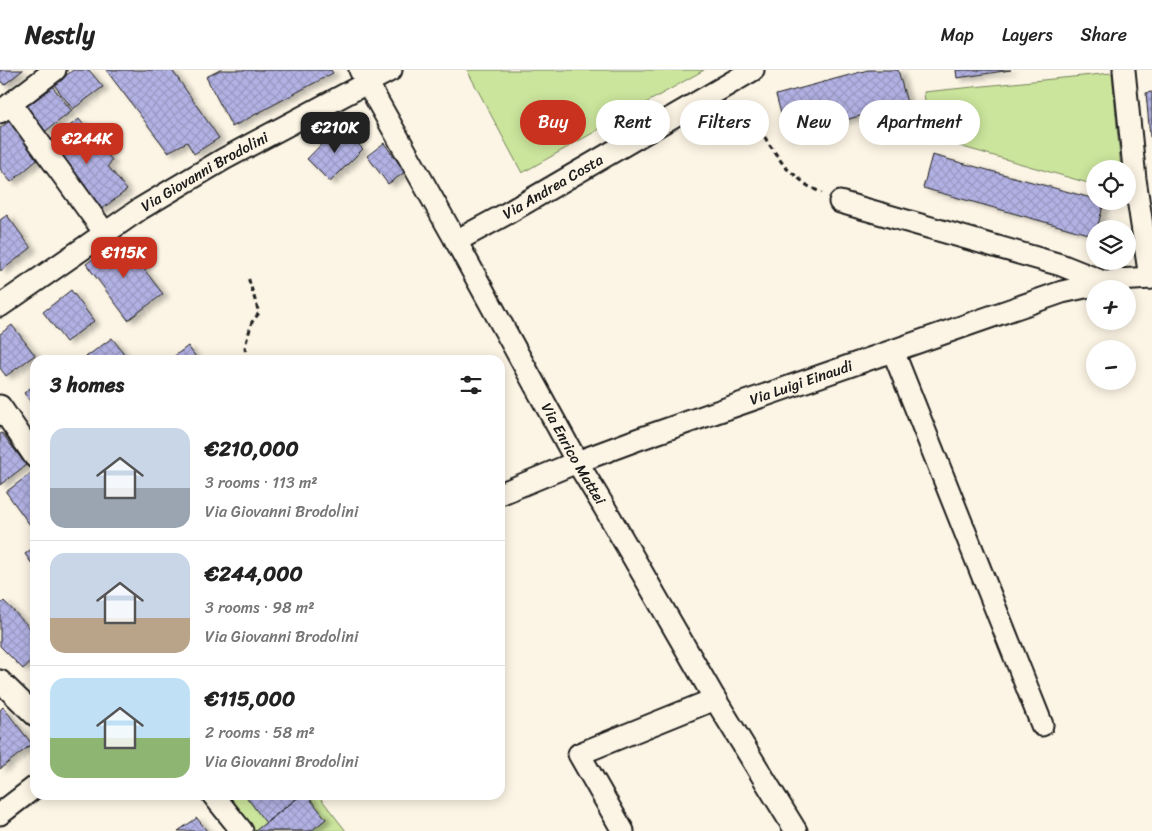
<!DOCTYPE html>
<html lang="en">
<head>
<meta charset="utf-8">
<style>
  :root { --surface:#fff; --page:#f6f6f6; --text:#222; --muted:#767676; --line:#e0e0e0; --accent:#c8321e }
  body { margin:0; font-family:Sriracha,sans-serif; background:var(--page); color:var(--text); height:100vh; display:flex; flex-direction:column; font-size:19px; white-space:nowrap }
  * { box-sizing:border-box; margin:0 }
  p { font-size:16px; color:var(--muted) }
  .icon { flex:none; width:28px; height:28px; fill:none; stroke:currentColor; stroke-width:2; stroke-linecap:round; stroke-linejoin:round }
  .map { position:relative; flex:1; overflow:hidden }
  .panel { position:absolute; left:30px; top:285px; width:475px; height:445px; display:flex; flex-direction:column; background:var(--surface); border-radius:15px; box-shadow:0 2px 12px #0003 }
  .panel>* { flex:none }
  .guide { position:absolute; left:520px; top:30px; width:475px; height:45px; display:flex; gap:10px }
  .buttons { position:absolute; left:1086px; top:90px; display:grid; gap:10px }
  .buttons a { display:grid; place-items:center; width:50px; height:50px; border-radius:50%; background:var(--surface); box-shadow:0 2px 12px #0003; font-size:25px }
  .price { position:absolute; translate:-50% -42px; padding:0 11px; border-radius:10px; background:var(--accent); color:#fff; font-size:16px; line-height:32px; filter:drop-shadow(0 1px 2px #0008) }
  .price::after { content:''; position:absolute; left:50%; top:30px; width:15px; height:11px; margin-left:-8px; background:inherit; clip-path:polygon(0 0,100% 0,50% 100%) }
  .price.on { background:#222; color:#fff }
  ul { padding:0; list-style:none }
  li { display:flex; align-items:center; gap:15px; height:125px; padding:0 20px }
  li+li { border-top:1px solid var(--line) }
  li span { display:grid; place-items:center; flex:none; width:140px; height:100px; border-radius:15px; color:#555 }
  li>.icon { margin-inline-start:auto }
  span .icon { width:60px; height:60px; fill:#fffc; stroke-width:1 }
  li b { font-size:21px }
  h2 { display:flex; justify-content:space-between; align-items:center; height:60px; padding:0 20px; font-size:21px }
  .chip { padding:0 18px; border-radius:22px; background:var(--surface); box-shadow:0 2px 12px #0003; font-size:18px; line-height:45px }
  .chip.on { background:var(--accent); color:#fff }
  header { display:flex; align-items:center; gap:30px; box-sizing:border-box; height:70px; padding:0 25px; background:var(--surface); border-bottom:1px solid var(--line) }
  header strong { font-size:24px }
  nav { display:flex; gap:28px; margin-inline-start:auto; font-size:18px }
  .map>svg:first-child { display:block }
  .green { fill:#cbe59c; stroke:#74805c }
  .building { fill:url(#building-cross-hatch); stroke:#1c1c1c; filter:url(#shadow) }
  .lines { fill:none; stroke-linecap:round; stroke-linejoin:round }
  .minor-casing { stroke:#1c1c1c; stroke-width:25 }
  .path { stroke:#1c1c1c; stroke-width:3; stroke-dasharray:5 4; stroke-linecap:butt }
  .minor { stroke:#fcf5e5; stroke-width:21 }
  .labels { text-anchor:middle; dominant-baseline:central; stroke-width:4; stroke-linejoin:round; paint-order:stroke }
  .street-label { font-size:15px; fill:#1c1c1c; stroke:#fcf5e5 }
</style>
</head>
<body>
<header>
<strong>Nestly</strong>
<nav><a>Map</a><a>Layers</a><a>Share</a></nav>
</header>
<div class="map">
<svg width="1152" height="761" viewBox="0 0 1152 761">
  <defs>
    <pattern id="building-cross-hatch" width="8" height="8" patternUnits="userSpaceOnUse" patternTransform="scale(1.25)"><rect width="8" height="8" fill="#b2b1e3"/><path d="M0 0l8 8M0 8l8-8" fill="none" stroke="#9898c2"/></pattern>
    <filter id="shadow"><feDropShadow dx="5.5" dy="3" stdDeviation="2.5" flood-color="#0004"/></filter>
  </defs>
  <rect width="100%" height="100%" fill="#fcf5e5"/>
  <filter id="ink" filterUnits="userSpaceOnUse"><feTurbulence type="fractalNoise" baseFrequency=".02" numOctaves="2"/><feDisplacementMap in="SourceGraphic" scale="10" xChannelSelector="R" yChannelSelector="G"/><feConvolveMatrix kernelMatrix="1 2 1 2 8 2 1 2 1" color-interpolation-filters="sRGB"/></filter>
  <g filter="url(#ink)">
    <path class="green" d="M467,0H704L522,103Z
      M1112,3L1121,99H1095V115L883,54L926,41L924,22Z
      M208,725H318L346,761H236Z"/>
    <path class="building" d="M0,0H23L4,15L0,10Z
      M73,0H89L103,17L73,39L54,15Z
      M106,0H172L219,68L194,84L187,72L168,82Z
      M220,0H331L333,3L232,57L206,7Z
      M868,0H898L907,33L787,66L776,25Z
      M956,0H1011L957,8Z
      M52,16L72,41L43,63L23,39Z
      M1152,22V67H1150L1146,23Z
      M79,49L112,90L108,96L127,120L98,142L46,73Z
      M11,50L42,86L11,112L0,99V58Z
      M339,56L363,79L330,112L307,89Z
      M384,73L405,102L388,114L367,86Z
      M932,85L1095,129V131L1104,132L1097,159H1095V166L923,118Z
      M7,145L31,178L1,201L0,199V150Z
      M120,168L163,224L128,250L86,194Z
      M71,220L94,251L66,272L43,242Z
      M12,255L35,285L6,306L0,298V264Z
      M112,268L129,290H83V289Z
      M188,276L198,290H169Z
      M35,314V338L24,323Z
      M2,363L26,395L0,415V364Z
      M35,400V451L30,455L6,422Z
      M35,476V498L25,484Z
      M4,531L35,563V588L23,599L0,576V535Z
      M3,637L32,674L0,699V640Z
      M245,725H297L299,727L266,753Z
      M301,725H307L326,749L311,761H255Z
      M197,748L207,761H178Z"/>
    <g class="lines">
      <g class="minor-casing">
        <g id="minor">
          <path id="s1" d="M360,0L456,171L577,392L603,435L715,629L796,761"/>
          <path d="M1124,0L1135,109L1150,208"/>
          <path d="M11,34L105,163"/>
          <path d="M0,42L55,0"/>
          <path d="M840,132L1061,195L1106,213"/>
          <path id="s2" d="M456,171L506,144L753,0"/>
          <path id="s3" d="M0,236L140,139L224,89L391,0"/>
          <path d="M893,281L1042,655"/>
          <path d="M0,336L35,387"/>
          <path id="s4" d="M500,424L577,392L639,369L1062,222L1117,210L1152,208"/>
          <path d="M0,611L35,645"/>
          <path d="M213,725L242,761"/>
          <path d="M0,744L35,717"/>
          <path d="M623,761L579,684L715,629"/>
        </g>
      </g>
      <path class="path" d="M748,35L767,71L785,97L808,116L822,123
        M246,290L245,276L252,252L259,243L248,207"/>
      <use href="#minor" class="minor"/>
    </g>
  </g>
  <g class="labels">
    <g class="street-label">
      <text stroke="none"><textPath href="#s3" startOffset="245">Via Giovanni Brodolini</textPath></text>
      <text stroke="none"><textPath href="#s2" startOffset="111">Via Andrea Costa</textPath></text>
      <text stroke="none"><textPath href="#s4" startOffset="321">Via Luigi Einaudi</textPath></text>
      <text stroke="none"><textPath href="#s1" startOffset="439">Via Enrico Mattei</textPath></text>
    </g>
  </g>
</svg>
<div class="buttons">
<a><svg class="icon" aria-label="locate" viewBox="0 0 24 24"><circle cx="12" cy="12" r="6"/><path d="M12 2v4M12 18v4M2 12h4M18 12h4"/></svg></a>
<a><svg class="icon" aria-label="layers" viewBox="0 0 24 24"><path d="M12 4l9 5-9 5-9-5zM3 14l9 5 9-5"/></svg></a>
<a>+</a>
<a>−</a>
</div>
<b class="price on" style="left:335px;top:84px">€210K</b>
<b class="price" style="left:87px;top:95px">€244K</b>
<b class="price" style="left:124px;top:209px">€115K</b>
<div class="guide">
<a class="chip on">Buy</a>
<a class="chip">Rent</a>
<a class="chip">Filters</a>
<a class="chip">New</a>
<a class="chip">Apartment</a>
</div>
<section class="panel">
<h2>3 homes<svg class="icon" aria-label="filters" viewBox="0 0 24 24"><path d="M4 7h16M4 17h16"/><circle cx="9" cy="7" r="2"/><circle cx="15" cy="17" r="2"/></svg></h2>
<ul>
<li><span style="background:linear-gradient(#c9d6e8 60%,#9aa5b1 0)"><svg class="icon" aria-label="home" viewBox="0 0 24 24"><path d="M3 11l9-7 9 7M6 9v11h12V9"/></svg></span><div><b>€210,000</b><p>3 rooms · 113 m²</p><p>Via Giovanni Brodolini</p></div></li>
<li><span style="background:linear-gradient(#c9d6e8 65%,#b9a48a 0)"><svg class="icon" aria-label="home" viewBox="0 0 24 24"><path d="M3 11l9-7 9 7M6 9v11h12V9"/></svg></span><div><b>€244,000</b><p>3 rooms · 98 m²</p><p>Via Giovanni Brodolini</p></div></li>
<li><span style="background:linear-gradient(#bfe0f5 60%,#8fb573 0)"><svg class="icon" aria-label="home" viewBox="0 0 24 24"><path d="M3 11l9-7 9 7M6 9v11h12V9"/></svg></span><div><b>€115,000</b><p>2 rooms · 58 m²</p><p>Via Giovanni Brodolini</p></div></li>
</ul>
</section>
</div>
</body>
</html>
